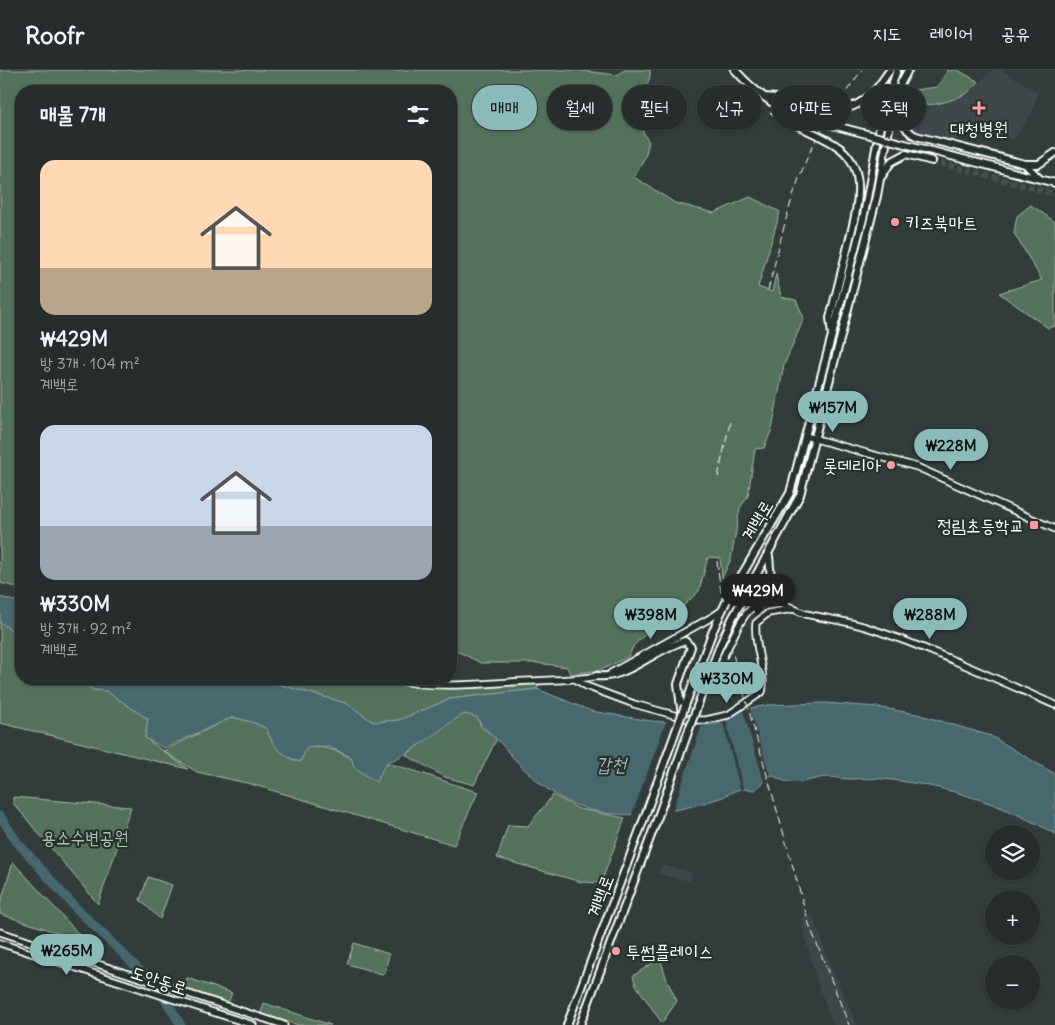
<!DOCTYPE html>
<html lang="ko">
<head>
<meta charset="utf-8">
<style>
  :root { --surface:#262d2c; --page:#2e3534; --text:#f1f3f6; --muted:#a4a8a9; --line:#424948; --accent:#8bbbb9 }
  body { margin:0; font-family:Delius,"Poor Story",sans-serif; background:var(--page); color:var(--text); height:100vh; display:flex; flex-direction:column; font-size:19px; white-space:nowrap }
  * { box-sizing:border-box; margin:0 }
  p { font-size:16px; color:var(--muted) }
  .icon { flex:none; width:28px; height:28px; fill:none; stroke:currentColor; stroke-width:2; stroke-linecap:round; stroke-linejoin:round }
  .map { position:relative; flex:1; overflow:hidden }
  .panel { position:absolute; left:15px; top:15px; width:442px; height:600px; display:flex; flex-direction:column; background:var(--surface); border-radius:20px; box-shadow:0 1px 4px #0004,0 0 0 1px var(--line) }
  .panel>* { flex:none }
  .hud { position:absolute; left:472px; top:15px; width:475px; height:45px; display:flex; gap:10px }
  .buttons { position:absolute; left:985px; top:755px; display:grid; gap:10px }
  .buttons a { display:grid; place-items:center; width:55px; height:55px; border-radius:50%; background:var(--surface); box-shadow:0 1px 4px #0004,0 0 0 1px var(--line); font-size:25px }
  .price { position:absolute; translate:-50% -42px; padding:0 11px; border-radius:18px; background:var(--accent); color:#111; font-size:16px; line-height:32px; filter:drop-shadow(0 1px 2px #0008) }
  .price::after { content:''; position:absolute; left:50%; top:30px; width:15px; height:11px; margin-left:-8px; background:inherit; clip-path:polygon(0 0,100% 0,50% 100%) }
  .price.current { background:#222; color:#fff }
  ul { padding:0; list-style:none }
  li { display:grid; align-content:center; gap:10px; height:265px; padding:0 25px }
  li span { display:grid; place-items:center; height:155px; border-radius:15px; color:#555 }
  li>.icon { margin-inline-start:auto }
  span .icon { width:90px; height:90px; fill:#fffc; stroke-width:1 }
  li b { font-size:21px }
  h2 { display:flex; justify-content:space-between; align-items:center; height:60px; padding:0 25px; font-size:21px }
  .tag { padding:0 18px; border-radius:22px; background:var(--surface); box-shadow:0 1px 4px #0004,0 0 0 1px var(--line); font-size:18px; line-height:45px }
  .tag.current { background:var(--accent); color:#111 }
  header { display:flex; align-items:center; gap:30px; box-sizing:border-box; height:70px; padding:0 25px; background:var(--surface); border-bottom:1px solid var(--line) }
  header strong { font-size:24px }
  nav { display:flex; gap:28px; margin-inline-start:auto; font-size:18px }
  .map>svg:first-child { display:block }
  .built { fill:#40474a }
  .green { fill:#53725b; stroke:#a9b8ad }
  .water { fill:#47686e; stroke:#91a4a8 }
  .pier { fill:#323c3a }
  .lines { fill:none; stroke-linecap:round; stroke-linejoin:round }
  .river { stroke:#47686e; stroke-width:9 }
  .primary-tunnel { stroke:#46504e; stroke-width:6; stroke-dasharray:6 3; stroke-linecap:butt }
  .secondary-casing { stroke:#fff; stroke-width:9 }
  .primary-casing { stroke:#fff; stroke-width:10 }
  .secondary { stroke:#26332d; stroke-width:5.5 }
  .primary { stroke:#26332d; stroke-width:6 }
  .rail { stroke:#fff; stroke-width:1; stroke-dasharray:8 4; stroke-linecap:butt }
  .secondary-bridge-casing { stroke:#fff; stroke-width:9; stroke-linecap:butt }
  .primary-bridge-casing { stroke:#fff; stroke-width:10; stroke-linecap:butt }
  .secondary-bridge { stroke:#26332d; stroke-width:5.5 }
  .primary-bridge { stroke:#26332d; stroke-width:6 }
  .poi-dot { fill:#ff9aa2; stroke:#26332d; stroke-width:2 }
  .labels { text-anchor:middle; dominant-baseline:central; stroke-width:4.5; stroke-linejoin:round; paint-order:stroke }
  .poi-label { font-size:18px; fill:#fff; stroke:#26332d; text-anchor:start }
  .street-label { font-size:18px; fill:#fff; stroke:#26332d }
  .park-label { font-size:18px; fill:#b2c0b5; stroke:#26332d }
  .water-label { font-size:19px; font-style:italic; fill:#acbbbe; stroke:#26332d }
</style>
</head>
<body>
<header>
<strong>Roofr</strong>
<nav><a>지도</a><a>레이어</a><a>공유</a></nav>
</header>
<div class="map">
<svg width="1055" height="955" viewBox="0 0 1055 955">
  <rect width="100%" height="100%" fill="#323c3a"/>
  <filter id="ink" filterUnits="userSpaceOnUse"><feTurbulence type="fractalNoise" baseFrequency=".02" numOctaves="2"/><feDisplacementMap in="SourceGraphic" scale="10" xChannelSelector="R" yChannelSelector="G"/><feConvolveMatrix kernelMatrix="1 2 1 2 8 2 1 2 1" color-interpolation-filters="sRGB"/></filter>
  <g filter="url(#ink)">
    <path class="built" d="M992,0H1001L1038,22L1032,43L1013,70L961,57L956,75L917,64L910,59L907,46L969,24Z
      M661,795L692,802L690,811L659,804Z
      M813,845L829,892L857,955H834L830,947L817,912L800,847Z"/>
    <path class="green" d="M0,0H576L617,5L624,0H650C651,8 648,12 645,19C635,42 636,52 649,72L645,87L634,107L675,133L714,143L750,127L780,142L758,217L772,222L776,204L781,227L796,230L804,248L784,295L772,359L764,378L755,379L748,426L740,438L731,489L722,508L720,488L708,487L699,521L671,548L650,560L634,575L628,587L601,600L570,604L567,597L537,593H481L451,578V21H21V518L0,513Z
      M948,0H958L979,12C975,15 971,21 967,23C954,31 918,42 907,29L908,21L937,17Z
      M1031,135L1055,152V256L1048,258L999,223L1042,210L1014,163L1017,146Z
      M0,552L21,567V609H79L93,620L106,621L148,649L145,668L188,699L0,653Z
      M258,609H380L419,618L539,614L537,619L450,629L399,650L373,652L346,633Z
      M464,644L477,646L481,657L497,668L474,715L445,707L406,685L441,657Z
      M232,647L255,653L267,659C272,676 283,687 300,692L307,677C343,677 351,688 376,711L386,693C417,700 447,713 478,722L454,775L251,714L197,702L163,681Z
      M553,725L579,739L625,748L601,813L581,812L497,788L508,755L528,756Z
      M13,727L131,737L98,834L13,733Z
      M13,792L86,872L0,844V835Z
      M148,807L172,815L160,849L140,830Z
      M354,873L389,884L385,903L382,904L347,894Z
      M660,888L667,910L677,931L662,953L636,915L633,906Z
      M187,908L232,923L228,933L184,918Z
      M264,933L331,955H298L261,943Z"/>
    <path class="water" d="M0,527L21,533V567L0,552Z
      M79,609H258L346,633L373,652L399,650L450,629L537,619L591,641L651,651L709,655L723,652L741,640L768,635L825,633L877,637L917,644L991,666L1055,704V764C1002,733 944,715 883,709C872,708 860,709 849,709C841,709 834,707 826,707C803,710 794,719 772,705L755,720C750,720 742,718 737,720C731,722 726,726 720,728C705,733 690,737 675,740C598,754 554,737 504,677C495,666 483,660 477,647L464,644C437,660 415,682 386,693L376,712L354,697L351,687L329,677H307L300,692C283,686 272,677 267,659L255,653L233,647L164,678L145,668L148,649L106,621L93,620Z"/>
    <path class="pier" d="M749,636L771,709L765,715L742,637Z
      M725,647L744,722H741L722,649Z
      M667,649L703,652L672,743L631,747Z"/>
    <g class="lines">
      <path class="river" d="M0,746L17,772L74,836L158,918L181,955"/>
      <path class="primary-tunnel" d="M932,91L1055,124"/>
      <g class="secondary-casing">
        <path id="secondary" d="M805,366L917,397L1055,459
          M736,561C743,547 750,534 767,531C782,529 792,540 806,544C827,549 848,551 869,558C932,579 994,608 1055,635
          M611,603L712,547
          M392,609C436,620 485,613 530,611C553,610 577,610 599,606
          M575,609L586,616L634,634L692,650H706L728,645L762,622C767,605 753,574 756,553L768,543L793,539
          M0,862L284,955
          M0,873L253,955"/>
      </g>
      <g class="primary-casing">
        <path id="primary" d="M735,0C754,21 777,40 805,48
          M878,17L890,0
          M901,22C901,38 899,59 916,66L1025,94H1039L1055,83
          M765,27L776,28L810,39
          M1025,94L1040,109
          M1009,101L1055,113
          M882,106L891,92L906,84L932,91
          M832,266L830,248L847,180
          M769,486L771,509L782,532
          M727,530L790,423L864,145L882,45L897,0
          M732,549L800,425L877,126L891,47L901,13L908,0
          M596,606C627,610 655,578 685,571L691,577L678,614L682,645
          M685,636L712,563
          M697,637L720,575
          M567,955L642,754
          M580,955L655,755"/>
      </g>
      <use href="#secondary" class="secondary"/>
      <use href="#primary" class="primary"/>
      <path class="rail" d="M768,220C779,179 787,137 803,98C817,62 839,31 862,0
        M718,407L730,352
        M717,491L725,556L809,854L849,955"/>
      <g class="secondary-bridge-casing">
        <path id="secondary-bridge" d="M712,547L721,541
          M723,587L736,561"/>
      </g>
      <g class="primary-bridge-casing">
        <path id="primary-bridge" d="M773,39C794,57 813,61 834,74C873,97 855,144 847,180
          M810,39C838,44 860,39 878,17
          M805,48L1009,101
          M712,563L727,530
          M720,575L732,549
          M642,754L685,636
          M655,755L697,637"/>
      </g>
      <use href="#secondary-bridge" class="secondary-bridge"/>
      <use href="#primary-bridge" class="primary-bridge"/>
    </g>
  </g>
  <g class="poi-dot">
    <path d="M976.5 30.5h5v5h5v5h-5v5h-5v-5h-5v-5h5z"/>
    <circle cx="895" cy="152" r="5"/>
    <circle cx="891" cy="395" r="5"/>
    <rect x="1029" y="450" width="10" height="10" rx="2.5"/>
    <circle cx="616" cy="881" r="5"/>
  </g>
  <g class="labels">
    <g class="poi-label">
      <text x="979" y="58" text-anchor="middle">대청병원</text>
      <text x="905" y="152">키즈북마트</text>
      <text x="881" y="395" text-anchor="end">롯데리아</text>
      <text x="1024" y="455" text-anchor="end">정림초등학교</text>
      <text x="626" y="881">투썸플레이스</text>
    </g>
    <g class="street-label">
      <text transform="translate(757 450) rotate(-59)">계백로</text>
      <text transform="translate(600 826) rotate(-69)">계백로</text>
      <text transform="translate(159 910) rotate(18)">도안동로</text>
    </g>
    <g class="park-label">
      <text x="85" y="767">용소수변공원</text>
    </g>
    <g class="water-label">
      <text x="611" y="694">갑천</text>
    </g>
  </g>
</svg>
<div class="buttons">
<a><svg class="icon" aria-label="layers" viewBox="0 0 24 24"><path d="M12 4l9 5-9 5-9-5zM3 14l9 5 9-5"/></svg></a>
<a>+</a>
<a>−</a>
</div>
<b class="price" style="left:833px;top:363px">₩157M</b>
<b class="price" style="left:951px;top:401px">₩228M</b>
<b class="price current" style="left:758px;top:546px">₩429M</b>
<b class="price" style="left:651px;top:570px">₩398M</b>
<b class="price" style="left:930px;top:570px">₩288M</b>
<b class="price" style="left:727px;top:634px">₩330M</b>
<b class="price" style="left:67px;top:906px">₩265M</b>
<div class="hud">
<a class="tag current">매매</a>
<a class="tag">월세</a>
<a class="tag">필터</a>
<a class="tag">신규</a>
<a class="tag">아파트</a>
<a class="tag">주택</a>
</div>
<section class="panel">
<h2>매물 7개<svg class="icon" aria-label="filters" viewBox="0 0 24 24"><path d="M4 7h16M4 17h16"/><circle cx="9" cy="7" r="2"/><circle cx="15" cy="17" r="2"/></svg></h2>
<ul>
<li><span style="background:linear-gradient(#ffd9b3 70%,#b9a48a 0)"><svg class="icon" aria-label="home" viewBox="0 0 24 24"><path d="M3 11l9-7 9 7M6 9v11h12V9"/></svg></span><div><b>₩429M</b><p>방 3개 · 104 m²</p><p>계백로</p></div></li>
<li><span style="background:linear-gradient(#c9d6e8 65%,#9aa5b1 0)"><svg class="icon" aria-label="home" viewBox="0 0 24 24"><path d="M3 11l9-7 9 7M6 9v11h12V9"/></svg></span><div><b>₩330M</b><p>방 3개 · 92 m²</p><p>계백로</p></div></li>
</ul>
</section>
</div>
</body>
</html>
